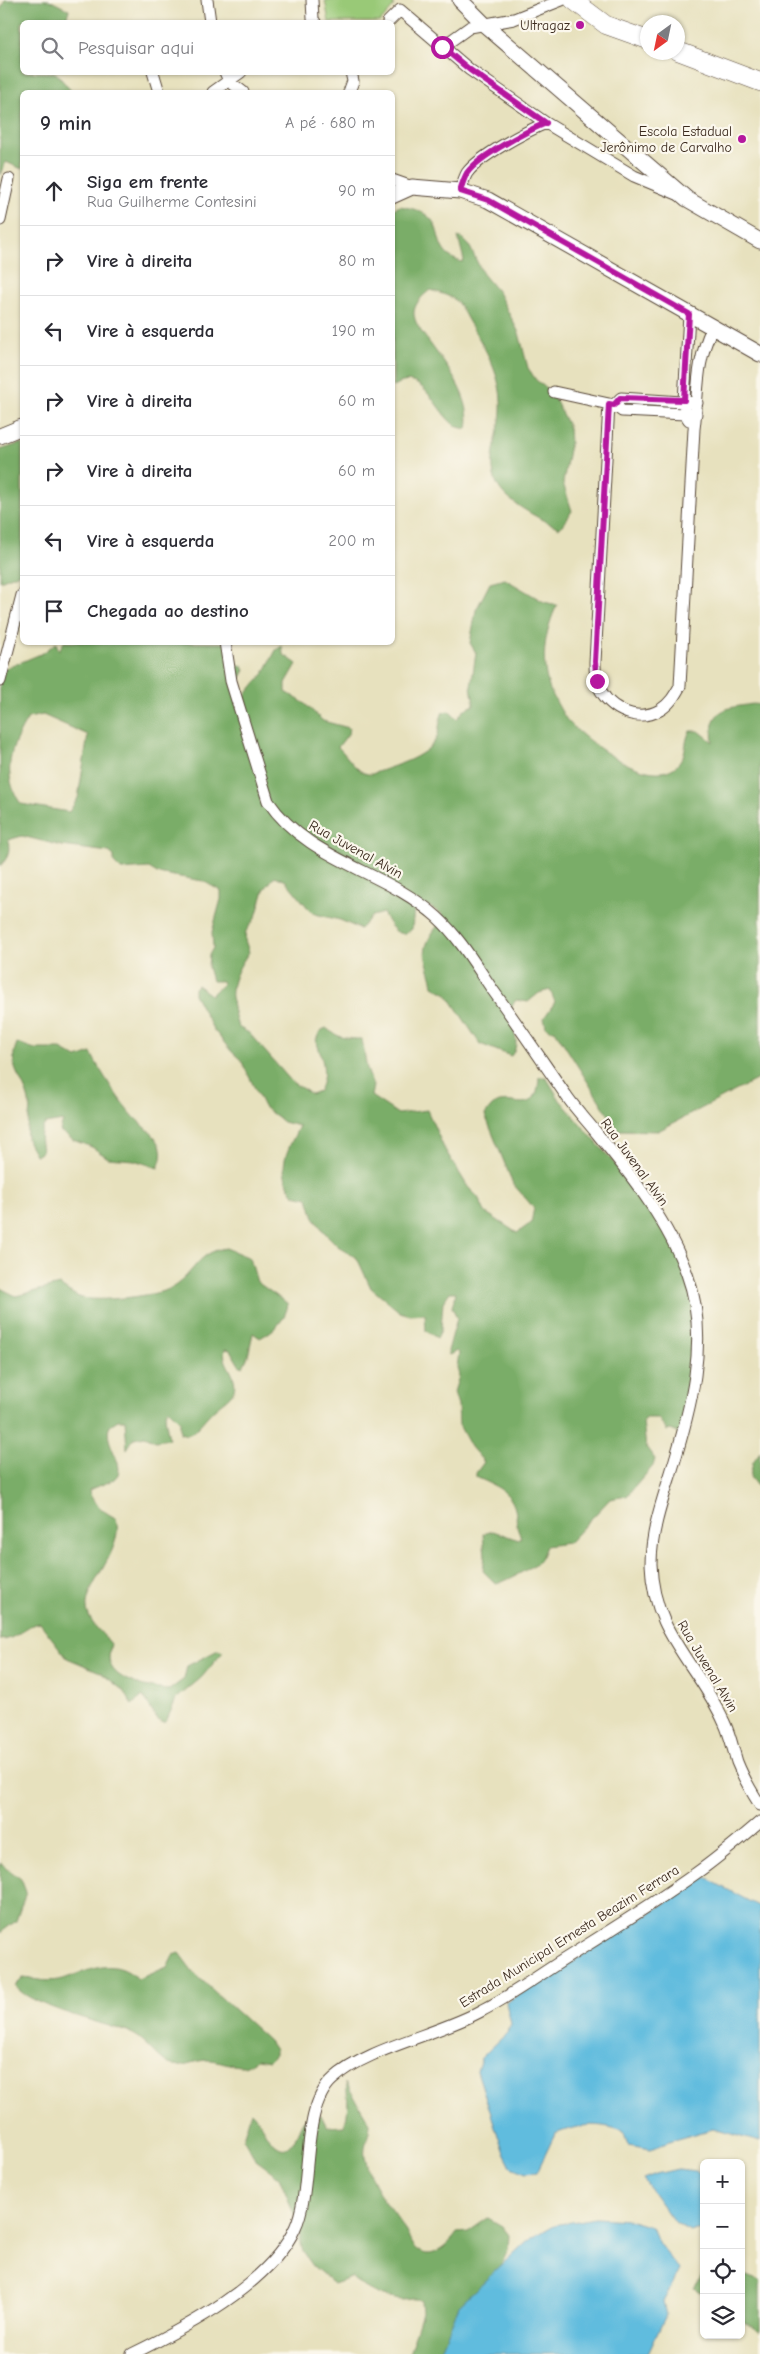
<!DOCTYPE html>
<html lang="pt">
<meta charset="utf-8">
<style>
:root{--surface:#fff;--page:#f7f7f7;--text:#2b2b33;--muted:#7c7c81;--line:#e1e1e2}
body{margin:0;font-family:"Comic Neue",sans-serif;background:var(--page);color:var(--text)}
.controls{position:absolute;right:15px;bottom:15px;display:grid;overflow:hidden;border-radius:8px;box-shadow:0 1px 4px #0004}
.controls button{width:45px;height:45px;display:grid;place-items:center;padding:0;border:0;border-bottom:1px solid var(--line);background:var(--surface);color:var(--text);font:25px sans-serif}
.compass{position:absolute;left:640px;top:15px;width:45px;height:45px;border-radius:50%;background:var(--surface);box-shadow:0 1px 4px #0004;rotate:213deg}
.stop{position:absolute;width:15px;height:15px;margin:-11px;border:4px solid #b5179e;border-radius:50%;background:#fff}
.stop.end{background:#b5179e;border-color:#fff;box-shadow:0 1px 5px #0008}
.list{margin:0;padding:0;list-style:none}
h2{display:flex;justify-content:space-between;align-items:center;height:65px;margin:0;padding:0 20px;font-size:21px}
h2 small{font-size:16px;font-weight:400;color:var(--muted)}
.list li{display:grid;grid-template-columns:32px 1fr auto;gap:15px;align-items:center;box-sizing:border-box;height:70px;padding:0 20px;border-top:1px solid var(--line)}
.list b{display:block;font-size:19px;white-space:nowrap}
.list p{margin:0;font-size:16px;white-space:nowrap;color:var(--muted)}
.list em{font-size:16px;font-style:normal;color:var(--muted)}
.icon{flex:none;width:28px;height:28px;fill:none;stroke:currentColor;stroke-width:2;stroke-linecap:round;stroke-linejoin:round}
.map{position:relative;flex:none;width:760px;height:2354px;overflow:hidden}
.search{position:absolute;background:var(--surface);box-shadow:0 1px 4px #0004;left:20px;top:20px;width:375px;height:55px;display:flex;align-items:center;gap:12px;box-sizing:border-box;padding:0 18px;border-radius:8px;color:var(--muted);font-size:19px}
.panel{position:absolute;background:var(--surface);box-shadow:0 1px 4px #0004;left:20px;top:90px;width:375px;height:555px;border-radius:8px}
.map>svg:first-child{display:block}
.green{fill:#99c977;stroke:#6a7a4a}
.forest{fill:#7aad68;stroke:#5a6c43;fill-rule:evenodd}
.water{fill:#60bcde;stroke:#4e737e}
.lines{fill:none;stroke-linecap:round;stroke-linejoin:round}
.minor-casing{stroke:#554536;stroke-width:13}
.secondary-casing{stroke:#554536;stroke-width:17}
.primary-casing{stroke:#554536;stroke-width:19}
.minor{stroke:#fff;stroke-width:11}
.secondary{stroke:#fff;stroke-width:15}
.primary{stroke:#fff;stroke-width:18}
.route{stroke:#b5179e;stroke-width:6}
.poi-dot{fill:#b5179e;stroke:#fbf7ec;stroke-width:2}
.labels{text-anchor:middle;stroke-width:4.5;stroke-linejoin:round;paint-order:stroke}
.poi-label{font-size:14px;fill:#3b2a1e;stroke:#fbf7ec;text-anchor:end}
.street-label{font-size:14px;fill:#3b2a1e;stroke:#fbf7ec}
</style>
<div class="map">
<svg width="760" height="2354" viewBox="0 0 760 2354">
<rect width="100%" height="100%" fill="#fbf7ec"/>
<filter id="ink" filterUnits="userSpaceOnUse"><feTurbulence type="fractalNoise" baseFrequency=".02" numOctaves="2"/><feDisplacementMap in="SourceGraphic" scale="10" xChannelSelector="R" yChannelSelector="G"/><feConvolveMatrix kernelMatrix="1 2 1 2 8 2 1 2 1" color-interpolation-filters="sRGB"/></filter>
<filter id="wash" filterUnits="userSpaceOnUse"><feTurbulence type="fractalNoise" baseFrequency=".0096" numOctaves="4" result="noise"/><feDisplacementMap in="SourceGraphic" scale="20" xChannelSelector="R" yChannelSelector="G"/><feGaussianBlur stdDeviation="1.12" result="paint"/><feColorMatrix in="noise" values="0 0 0 0 0 0 0 0 0 0 0 0 0 0 0 0 0 1.4 0 .05"/><feComposite in="paint" operator="in"/></filter>
<g filter="url(#wash)">
<rect width="100%" height="100%" fill="#e7e1be"/>
<!-- green -->
<path class="green" d="M325,0H392L394,6L380,22H329Z"/>
<!-- forest -->
<path class="forest" d="M5,0H49L69,10L65,22H22V72L56,73L72,92H22V169L6,162L0,175V11Z
M400,206C410,208 421,210 429,217C444,230 432,254 462,262L464,260L458,237L463,239L469,245L483,274L498,292L519,333L528,368L536,380L552,393L569,428L570,444L563,483L572,511L560,528C545,522 515,506 504,494C481,469 500,438 501,410C503,377 485,348 469,322C465,316 462,307 457,302C450,295 439,293 430,290C422,296 413,305 414,315C416,327 425,336 432,346C448,368 473,400 467,429C464,428 459,428 456,426C436,414 423,365 393,387L392,210Z
M22,443V572L0,581V450Z
M505,579L544,602L557,605C545,631 540,659 549,687C550,691 565,718 567,720C585,741 649,789 676,766C688,756 683,743 690,731H699L713,742C710,719 716,709 740,706C747,705 753,703 760,705V1078L658,1131L618,1130L555,1030H550L546,1027L544,1018L555,1002L550,990L539,993L528,1002L516,1000C501,1017 526,1038 511,1056L480,1044L447,994L433,986C432,976 428,968 426,959C422,945 434,929 443,920L442,914L427,905V912L424,916L414,909L412,929C398,942 389,924 383,913L372,916L360,929L340,920L315,914L308,908L286,881L275,876L264,890L256,917L246,931L245,940L249,952C229,981 228,995 238,1027L249,1033L292,1082L311,1094L319,1091C328,1073 322,1058 316,1040L320,1031L326,1028C338,1038 347,1039 362,1039L367,1069L373,1086L371,1096L398,1114L427,1110L444,1148L468,1187L478,1197L485,1212L517,1233L531,1223L534,1208L513,1184L485,1115C487,1112 490,1108 492,1106C509,1091 537,1122 539,1077H546L560,1100L639,1192L682,1248L700,1314L686,1392L683,1435L671,1430L667,1431L658,1418H646L643,1422L646,1447L655,1459L653,1466L627,1496L610,1499L568,1543L546,1546C544,1551 542,1557 539,1561C535,1566 503,1583 496,1584L483,1571L485,1556L483,1534L493,1531L519,1540L521,1537C514,1524 518,1521 515,1509C510,1490 493,1485 476,1477V1473L484,1462L471,1447L459,1425L458,1405L454,1392L459,1376L457,1367L459,1353L457,1351L449,1355L448,1351L457,1318L452,1307L456,1292H450L443,1302L441,1330L437,1338L426,1331L425,1314L410,1315L400,1312L371,1288L357,1258L339,1247L325,1233L314,1218L308,1198L294,1195C275,1167 287,1153 299,1126L283,1122L264,1107L241,1060L231,1051L213,1029L194,994V988L197,985L211,995L223,984L222,981H212L208,967L209,955L213,948L212,932L221,899V891L203,881L157,873L149,868L121,870L114,863V856L109,852L62,846L22,836L8,840C10,852 9,857 0,866V671L43,653L56,643L59,650L64,642L228,643L235,665L242,666L245,670L237,685L242,699L264,673L276,650L282,646L283,654L297,664L286,683V692L304,703L323,721L349,728L348,734L338,747C349,757 358,776 372,774C392,766 425,759 436,739C440,732 438,722 443,712L449,711L457,719L464,710L474,705L471,686L476,653L470,643L476,610L490,583ZM43,715L88,735L78,798L69,812L21,804C1,775 10,746 28,718Z
M17,1043L35,1049H61L77,1058L91,1053C100,1071 120,1102 134,1117C143,1126 154,1133 160,1145C163,1153 161,1161 158,1168L134,1160L108,1158L92,1147L73,1140L60,1131L63,1121L45,1124C39,1132 40,1140 42,1150L39,1154L35,1155C33,1150 27,1143 27,1137C25,1126 32,1114 29,1102C25,1079 6,1070 17,1043Z
M226,1248L250,1258L257,1282L288,1304C285,1321 275,1330 260,1338L253,1333L248,1356L243,1367L239,1365L230,1350L225,1349C222,1361 231,1368 234,1379C238,1394 226,1399 217,1407C208,1414 201,1425 192,1433L187,1435L180,1433V1421L168,1409L165,1417L169,1439L156,1441L145,1436L134,1438L127,1449L125,1420H118L110,1425C101,1443 130,1467 114,1479C107,1484 96,1486 89,1490C90,1501 106,1514 116,1518C126,1554 76,1590 89,1616C93,1626 104,1635 111,1644C110,1650 108,1658 110,1663C115,1682 153,1689 169,1690L184,1679L187,1666L218,1650L223,1652L201,1678L176,1699L166,1722H161L156,1718L143,1696L132,1705L125,1692L100,1672L67,1658L40,1623C25,1624 16,1641 0,1640V1288L16,1296L59,1285C66,1289 72,1294 79,1297C94,1303 160,1296 173,1287C195,1273 197,1252 226,1248Z
M760,1452V1490L750,1477L753,1462Z
M0,1863L21,1879L26,1892L16,1921L0,1933Z
M179,1953L194,1973L269,2041L275,2050V2055L269,2061L257,2059C254,2061 248,2065 244,2066C232,2067 218,2059 206,2060C194,2061 185,2067 172,2065C161,2063 146,2039 131,2033C104,2023 31,2007 15,1986L23,1978C34,1979 48,1982 58,1980C88,1973 111,1954 138,1979L167,1967L173,1955Z
M346,2083L370,2123C370,2134 363,2146 365,2157C370,2184 385,2202 401,2223C407,2232 412,2249 423,2253C436,2258 451,2242 457,2233L468,2232L488,2218L502,2226L509,2235L508,2250L460,2354H409L422,2312L421,2301C415,2297 409,2300 402,2300C382,2298 367,2290 351,2278L334,2284L313,2266L303,2252L295,2216L279,2177L256,2160L243,2138L251,2112C262,2122 265,2137 277,2146C295,2158 297,2124 306,2118C310,2116 317,2116 321,2115L327,2127L344,2126C349,2112 348,2098 346,2083Z
M703,2274H704V2295L694,2288Z
M741,2274L760,2281V2332L741,2320Z"/>
<!-- water -->
<path class="water" d="M706,1878L760,1907V2142L713,2129L677,2139L651,2149L628,2145L623,2131C596,2122 581,2124 555,2134L537,2172L526,2173L511,2167L503,2151L477,2071L481,2058L507,2033L511,2024L506,2003Z
M678,2169L696,2171L704,2178V2229L690,2231L675,2223L643,2179L656,2174Z
M595,2218L628,2220L652,2227L659,2244L680,2270L663,2302L666,2315L648,2354H439L459,2305L527,2241L554,2225Z"/>
</g>
<g filter="url(#ink)">
<g class="lines">
<defs>
<path id="minor" d="M207,0L210,22
M312,0L313,19L315,22
M388,22L400,10L470,70L546,123L634,176L677,194
M442,47L470,27L514,19L562,0
M153,72L159,92
M225,72L229,81L243,92
M213,92L241,72
M349,92L353,81L351,72
M392,180L412,187
M460,191C462,186 464,178 467,173C479,156 527,131 546,123
M0,220L9,179
M689,314L684,401L685,414H696
M554,392L609,404
M697,403L621,398L614,405L609,404L595,662C595,668 595,676 597,682C605,707 635,724 660,710C670,704 675,695 680,686L694,429C699,390 695,365 712,328
M614,405L622,411L685,414L689,420
M225,642L231,681L268,801C308,861 385,870 437,917C459,937 475,964 492,989C518,1025 543,1062 568,1098C578,1112 589,1123 599,1136C633,1177 669,1224 687,1274C711,1339 690,1412 670,1476C661,1504 651,1534 651,1564C653,1634 698,1664 724,1722C730,1734 733,1749 737,1762C743,1777 751,1791 760,1805
M0,681L22,595
M132,2354C185,2328 270,2284 295,2228C314,2188 299,2109 333,2079C366,2048 441,2034 483,2010C510,1996 535,1978 560,1962C606,1933 652,1905 695,1874C718,1858 739,1840 760,1822"/>
<path id="secondary" d="M460,0L485,25L687,199L760,241
M392,196L412,187L460,191L488,200L760,354
M0,436L22,427"/>
<path id="primary" d="M573,0L606,25L648,40
M678,51L760,82"/>
</defs>
<!-- minor casing -->
<use href="#minor" class="minor-casing"/>
<!-- secondary casing -->
<use href="#secondary" class="secondary-casing"/>
<!-- primary casing -->
<use href="#primary" class="primary-casing"/>
<!-- minor -->
<use href="#minor" class="minor"/>
<!-- secondary -->
<use href="#secondary" class="secondary"/>
<!-- primary -->
<use href="#primary" class="primary"/>
</g>
</g>
<g class="lines" filter="url(#ink)">
<!-- route -->
<path class="route" d="M442,47L470,70L546,123C527,131 479,156 467,173C464,178 462,185 460,191L488,200L689,314L684,400L620,398L614,405L609,404L595,662L597,681"/>
</g>
<!-- markers -->
<g class="poi-dot">
<circle cx="580" cy="25" r="5"/>
<circle cx="742" cy="139" r="5"/>
</g>
<g class="labels">
<!-- poi labels -->
<g class="poi-label">
<text x="570" y="30">Ultragaz</text>
<text x="732" y="136">Escola Estadual<tspan x="732" dy="16">Jerônimo de Carvalho</tspan></text>
</g>
<!-- street labels -->
<g class="street-label">
<text transform="translate(356 849) rotate(29)" y="5">Rua Juvenal Alvin</text>
<text transform="translate(635 1162) rotate(54)" y="5">Rua Juvenal Alvin</text>
<text transform="translate(708 1666) rotate(59)" y="5">Rua Juvenal Alvin</text>
<text transform="translate(569 1936) rotate(-32)" y="5">Estrada Municipal Ernesta Beazim Ferrara</text>
</g>
</g>
</svg>
<div class="controls">
<button>+</button>
<button>−</button>
<button><svg class="icon" aria-label="locate" viewBox="0 0 24 24"><circle cx="12" cy="12" r="6"/><path d="M12 2v4M12 18v4M2 12h4M18 12h4"/></svg></button>
<button><svg class="icon" aria-label="layers" viewBox="0 0 24 24"><path d="M12 4l9 5-9 5-9-5zM3 14l9 5 9-5"/></svg></button>
</div>
<svg class="compass" viewBox="-18 -18 36 36"><path d="M0-13l5 13h-10z" fill="#e53935"/><path d="M0 13l5-13h-10z" fill="#7c7c81"/></svg>
<div class="stop" style="left:442px;top:47px"></div>
<div class="stop end" style="left:597px;top:681px"></div>
<div class="search"><svg class="icon" aria-label="search" viewBox="0 0 24 24"><circle cx="10" cy="10" r="6"/><path d="M15 15l6 6"/></svg>Pesquisar aqui</div>
<section class="panel">
<h2>9 min<small>A pé · 680 m</small></h2>
<ul class="list">
<li><svg class="icon" aria-label="ahead" viewBox="0 0 24 24"><path d="M12 20V5M6 11l6-6 6 6"/></svg><div><b>Siga em frente</b><p>Rua Guilherme Contesini</p></div><em>90 m</em></li>
<li><svg class="icon" aria-label="right" viewBox="0 0 24 24"><path d="M7 20v-9h11M14 6l5 5-5 5"/></svg><div><b>Vire à direita</b></div><em>80 m</em></li>
<li><svg class="icon" aria-label="left" viewBox="0 0 24 24"><path d="M17 20v-9H6M10 6l-5 5 5 5"/></svg><div><b>Vire à esquerda</b></div><em>190 m</em></li>
<li><svg class="icon" aria-label="right" viewBox="0 0 24 24"><path d="M7 20v-9h11M14 6l5 5-5 5"/></svg><div><b>Vire à direita</b></div><em>60 m</em></li>
<li><svg class="icon" aria-label="right" viewBox="0 0 24 24"><path d="M7 20v-9h11M14 6l5 5-5 5"/></svg><div><b>Vire à direita</b></div><em>60 m</em></li>
<li><svg class="icon" aria-label="left" viewBox="0 0 24 24"><path d="M17 20v-9H6M10 6l-5 5 5 5"/></svg><div><b>Vire à esquerda</b></div><em>200 m</em></li>
<li><svg class="icon" aria-label="arrive" viewBox="0 0 24 24"><path d="M6 21V4h12l-3 4 3 4H6"/></svg><div><b>Chegada ao destino</b></div></li>
</ul>
</section>
</div>
